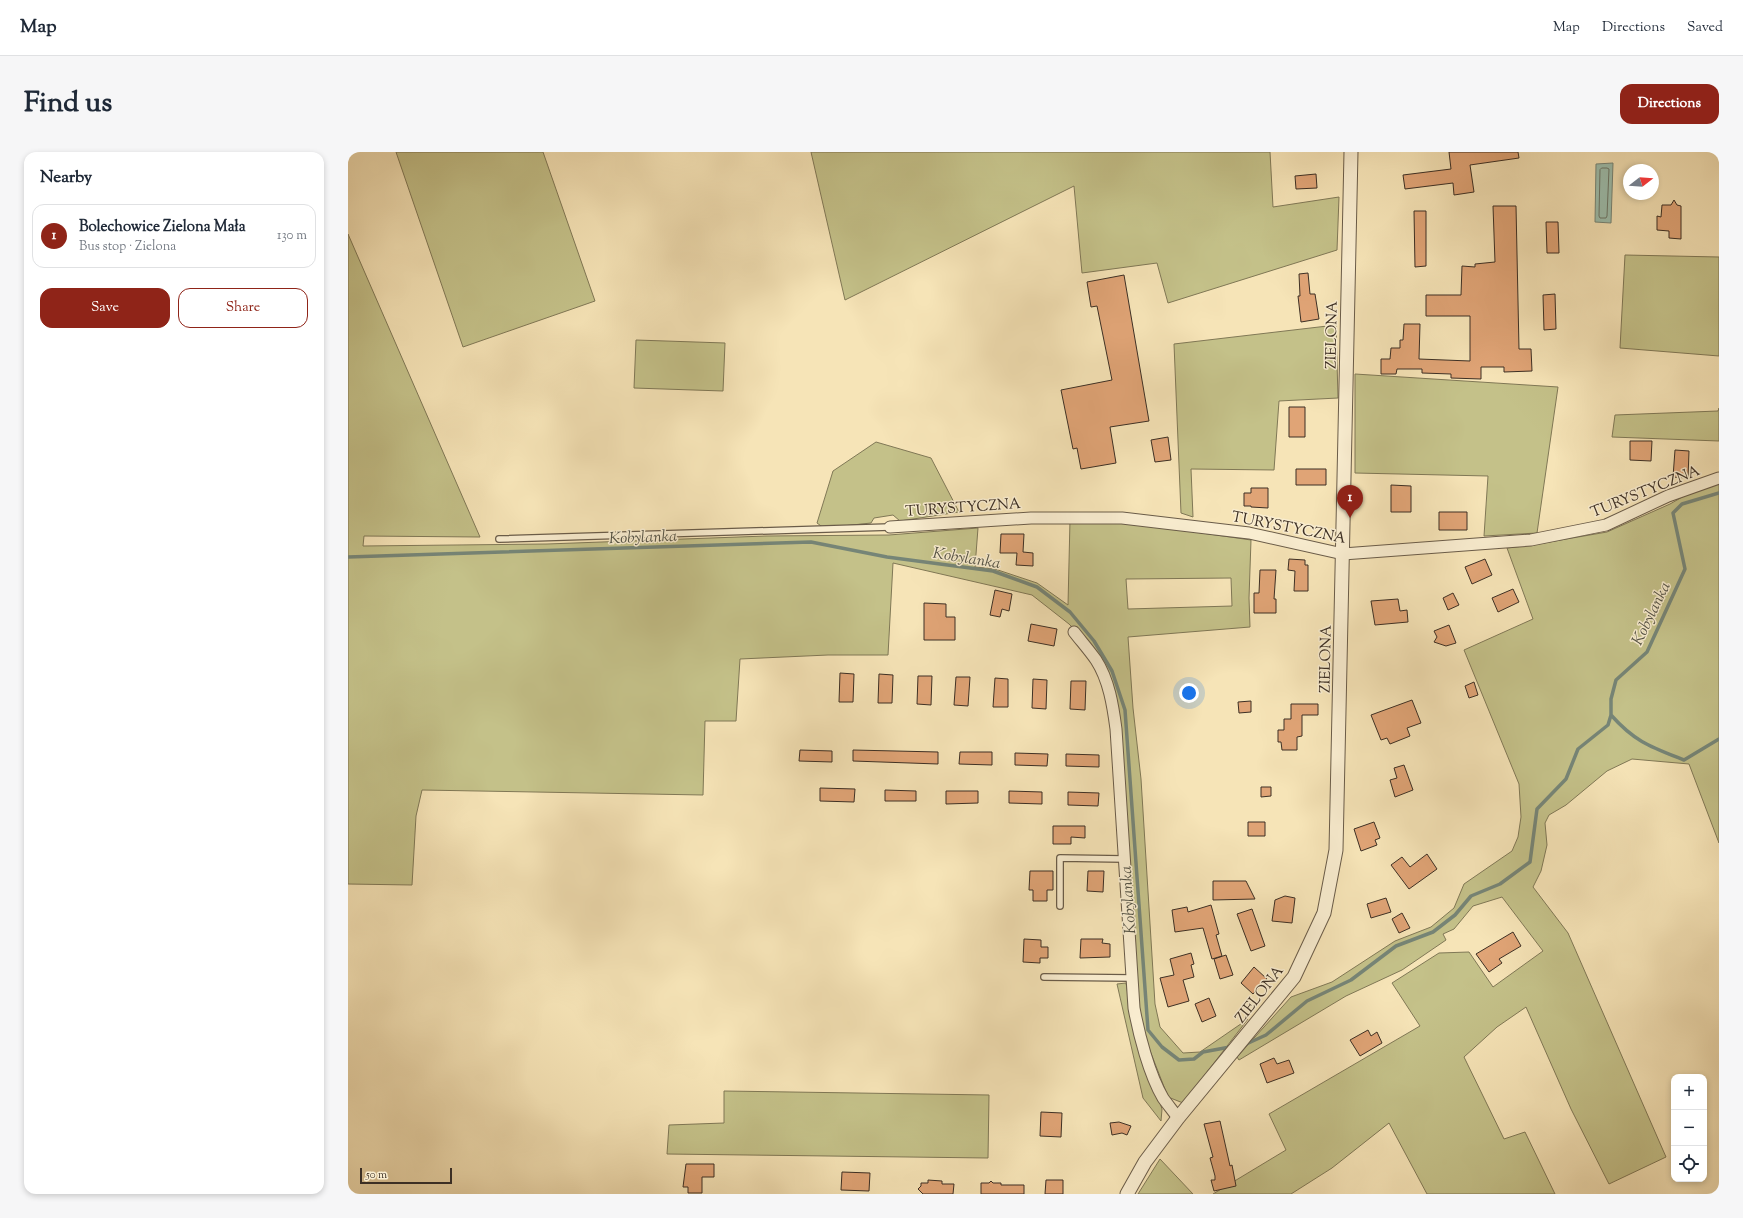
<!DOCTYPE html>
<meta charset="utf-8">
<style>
:root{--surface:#fff;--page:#f6f6f7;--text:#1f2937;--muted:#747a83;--line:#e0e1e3;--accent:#8f2418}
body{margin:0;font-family:"Sorts Mill Goudy",serif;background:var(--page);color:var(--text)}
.controls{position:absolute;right:12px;bottom:12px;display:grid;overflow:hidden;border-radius:8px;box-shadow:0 2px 6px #0003}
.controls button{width:36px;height:36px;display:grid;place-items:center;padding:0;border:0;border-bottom:1px solid var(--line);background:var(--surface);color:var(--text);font:20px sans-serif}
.compass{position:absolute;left:1275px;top:12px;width:36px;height:36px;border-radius:50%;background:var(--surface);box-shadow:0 2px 6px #0003;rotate:73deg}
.scale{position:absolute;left:12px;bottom:10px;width:92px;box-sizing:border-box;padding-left:4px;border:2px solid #3c2f24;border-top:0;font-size:11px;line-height:14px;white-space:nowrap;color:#3c2f24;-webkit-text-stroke:3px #f9edd0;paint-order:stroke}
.you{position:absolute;left:841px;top:541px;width:14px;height:14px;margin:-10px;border:3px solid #fff;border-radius:50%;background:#1a73e8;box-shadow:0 0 0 6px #1a73e833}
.badge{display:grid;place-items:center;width:26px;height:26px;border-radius:50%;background:var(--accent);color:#fff;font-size:13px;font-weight:700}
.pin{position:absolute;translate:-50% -33px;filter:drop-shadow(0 1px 2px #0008)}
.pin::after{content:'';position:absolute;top:21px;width:14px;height:12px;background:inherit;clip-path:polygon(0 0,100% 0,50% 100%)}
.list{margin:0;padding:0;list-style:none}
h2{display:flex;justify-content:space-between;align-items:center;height:52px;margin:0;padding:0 16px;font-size:17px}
h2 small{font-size:13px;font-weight:400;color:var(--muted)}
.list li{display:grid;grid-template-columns:26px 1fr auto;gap:12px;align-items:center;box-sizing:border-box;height:64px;margin:0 8px 8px;padding:0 8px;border:1px solid var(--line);border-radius:12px}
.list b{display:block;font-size:15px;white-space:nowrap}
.list p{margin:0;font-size:13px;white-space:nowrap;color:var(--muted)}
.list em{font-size:13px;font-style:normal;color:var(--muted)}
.actions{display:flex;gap:8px;padding:12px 16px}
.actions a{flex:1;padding:9px 0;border:1px solid var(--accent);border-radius:12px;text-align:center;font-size:14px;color:var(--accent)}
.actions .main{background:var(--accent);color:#fff}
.icon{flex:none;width:22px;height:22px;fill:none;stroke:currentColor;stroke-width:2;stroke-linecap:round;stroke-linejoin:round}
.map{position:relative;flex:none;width:1371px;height:1042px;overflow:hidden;border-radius:12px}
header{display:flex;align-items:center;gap:24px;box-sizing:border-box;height:56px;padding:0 20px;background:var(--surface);border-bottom:1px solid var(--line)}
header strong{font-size:19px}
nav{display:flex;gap:22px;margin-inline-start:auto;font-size:14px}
.intro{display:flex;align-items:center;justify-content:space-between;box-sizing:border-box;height:96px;padding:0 24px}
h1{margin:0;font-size:28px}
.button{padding:10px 18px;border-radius:12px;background:var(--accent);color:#fff;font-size:14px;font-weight:700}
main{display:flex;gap:24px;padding:0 24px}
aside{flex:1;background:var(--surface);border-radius:12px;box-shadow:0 2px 6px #0003}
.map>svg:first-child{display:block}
.green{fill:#c4c189;stroke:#807856;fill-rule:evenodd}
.water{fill:#9dbfae;stroke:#768577}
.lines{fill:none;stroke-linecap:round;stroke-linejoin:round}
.shore{stroke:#6c7769;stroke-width:1}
.stream{stroke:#768577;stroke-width:3.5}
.building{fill:#e0a476;stroke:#3c2f24}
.service-casing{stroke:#6a5c49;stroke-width:8}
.minor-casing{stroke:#6a5c49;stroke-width:13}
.tertiary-casing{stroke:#6a5c49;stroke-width:15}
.service{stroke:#f9edd0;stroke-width:5.5}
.minor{stroke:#f9edd0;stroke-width:11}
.tertiary{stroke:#f9edd0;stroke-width:13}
.labels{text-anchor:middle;stroke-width:3;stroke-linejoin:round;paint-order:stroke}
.street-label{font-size:15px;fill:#3c2f24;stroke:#f9edd0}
.water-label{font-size:16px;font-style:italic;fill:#545346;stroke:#f9edd0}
</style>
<header>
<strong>Map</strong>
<nav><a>Map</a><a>Directions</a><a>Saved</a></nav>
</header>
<div class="intro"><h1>Find us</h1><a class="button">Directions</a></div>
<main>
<aside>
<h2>Nearby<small></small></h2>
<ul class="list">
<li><span class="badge">1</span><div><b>Bolechowice Zielona Mała</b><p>Bus stop · Zielona</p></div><em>130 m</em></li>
</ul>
<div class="actions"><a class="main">Save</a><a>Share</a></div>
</aside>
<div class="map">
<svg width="1371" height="1042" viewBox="0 0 1371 1042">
<rect width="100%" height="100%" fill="#f6e4b7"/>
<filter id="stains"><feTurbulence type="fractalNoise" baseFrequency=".005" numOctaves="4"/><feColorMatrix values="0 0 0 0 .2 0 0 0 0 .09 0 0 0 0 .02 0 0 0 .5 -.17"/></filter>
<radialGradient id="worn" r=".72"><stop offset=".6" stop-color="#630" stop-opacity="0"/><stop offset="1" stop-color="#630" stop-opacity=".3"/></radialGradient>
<!-- green -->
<path class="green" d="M48,0H195L247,149L115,195Z
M463,0H922L925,55L991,45L989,98L820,151L809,111L734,121L726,34L497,148Z
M0,82L132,385L16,384L15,394L199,392L418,384L541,383L630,376L627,415L647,417L689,431L720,453L722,368L770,369L903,388L901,446L902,475L780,485L785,556L793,627L807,852L812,875L835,901L852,900L900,867L835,951L820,945L792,873L769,551L732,483L721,472L684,443L545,411L540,503H480L392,507L388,569H357L355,643L74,638L68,664L64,733L0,732ZM883,426L884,454L780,457L778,427Z
M1277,103L1371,105V204L1272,196Z
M988,173L990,246L931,249L926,318L843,317L845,365L833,361L826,192Z
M288,188L377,191L375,239L286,236Z
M1007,222L1210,235L1189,381L1136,384L1140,324L1007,321Z
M1371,256V289L1264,285L1267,263L1370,259Z
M528,290L583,306L611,360L552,369L545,363L526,366L523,371L476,376L469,371L485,319Z
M1371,329V691L1341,612L1284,607L1259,619L1218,653L1201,663L1197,671L1199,693L1193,719L1185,735L1220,781L1318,1005L1261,1032L1223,957L1178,855L1149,875L1116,905L1156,987L1177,980L1207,1042H1079L1041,971L984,1016L943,1042H865L938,998L921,962L1072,874L1044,831L1091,801L1121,800L1145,835L1195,799L1154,745L1125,754L1106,777L1095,782L1098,788L1054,818L998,844L891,908L889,905L943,845L984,830L1047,789L1083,775L1106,756L1116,732L1164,699L1170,685L1173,665L1171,632L1116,498L1185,467L1159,396L1184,393L1259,380L1322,352L1350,336Z
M778,831L785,872L814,957L813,969L795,946L769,832Z
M376,939L641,943L640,1006L319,1002L321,973L376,971Z
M812,1007L845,1042H790Z"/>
<!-- water -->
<path class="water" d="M1265,11L1263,71L1247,70L1248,12Z"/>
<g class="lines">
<!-- shore -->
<path class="shore" d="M1254,16H1259L1261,17L1259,64L1258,66H1252L1251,64L1252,18Z"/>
<!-- stream -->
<path class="stream" d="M0,405L463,390L539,405L645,419L689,435L722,460L746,489L764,519L777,558L800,878L814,895L831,908L846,907L855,900L882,895
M1263,563C1287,590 1303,595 1336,608L1371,587
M896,893L918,883L959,849L1003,828L1048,794L1085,780L1107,763L1123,744L1152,732L1182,710L1189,657L1218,627L1230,597L1260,573L1263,563V547L1268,528L1299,500L1337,417L1325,361L1334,352L1371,341"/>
</g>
<!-- building -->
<path class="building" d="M1101,0H1170L1171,6L1122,13L1126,40L1106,43L1105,31L1057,37L1055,23L1103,17Z
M968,22L969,36L948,37L947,24Z
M1326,48L1329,53L1333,54V87L1321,86V79L1309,78V64L1313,65L1314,53H1323Z
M1145,54H1168L1171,197H1183L1184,219L1156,220V215H1133V227L1103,226V222L1074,221V217H1049L1048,222H1033V207H1042L1043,196H1052V188H1055L1056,172H1072L1071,207L1122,209V164H1078V143H1113L1114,114L1127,115V112L1147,110Z
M1066,59H1078V114L1067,115Z
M1198,70H1210L1211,101H1199Z
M960,121L962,142H967L971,167L953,170L950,144H952L951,122Z
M776,123L801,269L762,275L768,311L733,317L729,296L725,297L713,238L764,228L749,154L743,155L739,130Z
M1207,142L1208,177L1196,178L1195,143Z
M941,255H957V285H941Z
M820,285L823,308L807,310L803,288Z
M1282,289H1304L1303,309L1282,308Z
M1327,298L1341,299L1340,326L1325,325Z
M948,317H978V333H948Z
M1043,333L1063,334V360H1043Z
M903,336H920V356L903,355V354H896V341H903Z
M1091,360H1119V378H1091Z
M653,382H676L675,400L685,401V414L668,413L669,401H652Z
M941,407L957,408V413H960V439H946L947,419L940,418Z
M1137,407L1144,423L1124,432L1117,415Z
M912,418H928L926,447H928V461H906V441H911Z
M1165,437L1171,450L1150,460L1144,446Z
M647,438L664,442L661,459L654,457L652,465L642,463Z
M1105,441L1111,453L1100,458L1095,446Z
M1050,447L1052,459L1059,458L1060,470L1027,473L1023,449Z
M576,451L598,452V465H607V488H576Z
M683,472L709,477L706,494L680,489Z
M1101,473L1108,491L1098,494L1086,490L1089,485L1086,479Z
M492,521L506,522L505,550H491Z
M531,522L545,523L544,551H530Z
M570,524H584L583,553L569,552Z
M608,525H622L620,554L606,553Z
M647,526L660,527V555H645Z
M685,527L699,528L698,557L684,556Z
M723,529H738L737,558L722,557Z
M1126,530L1130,543L1121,546L1117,534Z
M1064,548L1073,571L1059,576L1062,584L1042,592L1039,586L1033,588L1023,563Z
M903,549V560L891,561L890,550Z
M943,552H970V563H954V584L949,585V598H934L933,590H930V578H936V567H943Z
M452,598L484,599V610L451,609Z
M505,598L590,600V612L505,609Z
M612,600H644V613L611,612Z
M667,601L700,602L699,614L667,613Z
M718,602L751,603V615L718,614Z
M1056,613L1065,638L1047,645L1042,628L1049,626L1046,616Z
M913,635H923V644L913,645Z
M472,636L507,637L506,650L472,649Z
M537,638L568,639V649H537Z
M598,639H630V651L598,652Z
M661,639L694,640V652L661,651Z
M720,640L751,641L750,654L720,653Z
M900,670H917V684H900Z
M1026,670L1032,686L1027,688L1029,693L1013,699L1006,677Z
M705,674H737V686L723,685V692H705Z
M1079,702L1089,717L1061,737L1043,713L1054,705L1062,715Z
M682,719H705V738H699V749H685V738H681Z
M740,719H756L755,740L739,739Z
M865,729H898L907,747L865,748Z
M937,744L947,746L944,771L924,769L927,748Z
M1038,746L1043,760L1023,766L1019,752Z
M863,753L871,782L868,783L874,804L864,807L855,776L827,780L824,758L839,755L840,760Z
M904,757L917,794L903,799L889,762Z
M1054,761L1062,776L1051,781L1044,767Z
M1165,780L1173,794L1151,807L1154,811L1141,820L1128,802Z
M676,787L693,788V795H700V806H692V811L675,810Z
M733,787H755L754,791L762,792V805L732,806Z
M843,801L846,812L843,813L846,825L835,828L841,849L820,855L812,826L826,823L822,807Z
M878,803L885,823L872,827L866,807Z
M906,815L919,827L905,842L893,831Z
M861,846L868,864L854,870L847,852Z
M1020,878L1023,884L1029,880L1034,891L1012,904L1002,888Z
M926,906L929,912L941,908L946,921L919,931L912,912Z
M693,960L714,961L713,985L692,984Z
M872,969L882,1014L884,1013L888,1034L866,1039L863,1028H867V1024L862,1006L865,1005L856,972Z
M771,970L783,974L779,983L774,981L764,983L762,971Z
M338,1012H366V1025H354V1041H340V1035H335Z
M494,1020L522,1021L521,1039L493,1038Z
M580,1028L594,1029V1032H606L605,1042H575L570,1037L573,1034V1031H580Z
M698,1028H715V1042H697Z
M643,1029L645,1031H653V1033H676V1042H633V1031H641Z"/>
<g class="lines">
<defs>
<path id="service" d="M151,387L542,375
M712,754V706L776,707
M696,825L783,826"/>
<path id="minor" d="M542,375L683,366H774L901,381L995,402L1183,388L1258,373L1320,344L1371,326
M726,480C733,489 741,498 748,508C761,528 765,554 768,577L786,856C791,883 801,922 815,946C820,953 825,959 830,966"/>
<path id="tertiary" d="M779,1042L797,1010L830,966L946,825L976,761L988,698L1003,0"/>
</defs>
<!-- service casing -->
<use href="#service" class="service-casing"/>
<!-- minor casing -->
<use href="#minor" class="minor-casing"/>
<!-- tertiary casing -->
<use href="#tertiary" class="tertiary-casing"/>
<!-- service -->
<use href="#service" class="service"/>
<!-- minor -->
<use href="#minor" class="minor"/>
<!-- tertiary -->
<use href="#tertiary" class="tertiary"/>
</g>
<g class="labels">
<!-- street labels -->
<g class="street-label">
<text transform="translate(983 183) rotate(-89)" y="5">ZIELONA</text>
<text transform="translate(1297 339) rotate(-22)" y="5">TURYSTYCZNA</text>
<text transform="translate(615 355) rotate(-4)" y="5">TURYSTYCZNA</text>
<text transform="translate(941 375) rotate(11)" y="5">TURYSTYCZNA</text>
<text transform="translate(977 507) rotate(-89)" y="5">ZIELONA</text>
<text transform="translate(911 842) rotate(-52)" y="5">ZIELONA</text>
</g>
<!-- water labels -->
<g class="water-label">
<text transform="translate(295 384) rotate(-2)" y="6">Kobylanka</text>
<text transform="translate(619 405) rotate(9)" y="6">Kobylanka</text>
<text transform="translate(1302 461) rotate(-64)" y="6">Kobylanka</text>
<text transform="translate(779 748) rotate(-94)" y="6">Kobylanka</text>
</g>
</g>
<rect width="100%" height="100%" filter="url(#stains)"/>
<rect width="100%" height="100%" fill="url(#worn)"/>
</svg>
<div class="controls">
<button>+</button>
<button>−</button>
<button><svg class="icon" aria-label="locate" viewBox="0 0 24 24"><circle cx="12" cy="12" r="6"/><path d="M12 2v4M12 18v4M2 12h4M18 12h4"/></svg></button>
</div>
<svg class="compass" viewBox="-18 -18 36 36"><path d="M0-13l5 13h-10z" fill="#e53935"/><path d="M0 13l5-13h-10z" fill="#747a83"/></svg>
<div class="scale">50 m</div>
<div class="you"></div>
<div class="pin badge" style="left:1002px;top:366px">1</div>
</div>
</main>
